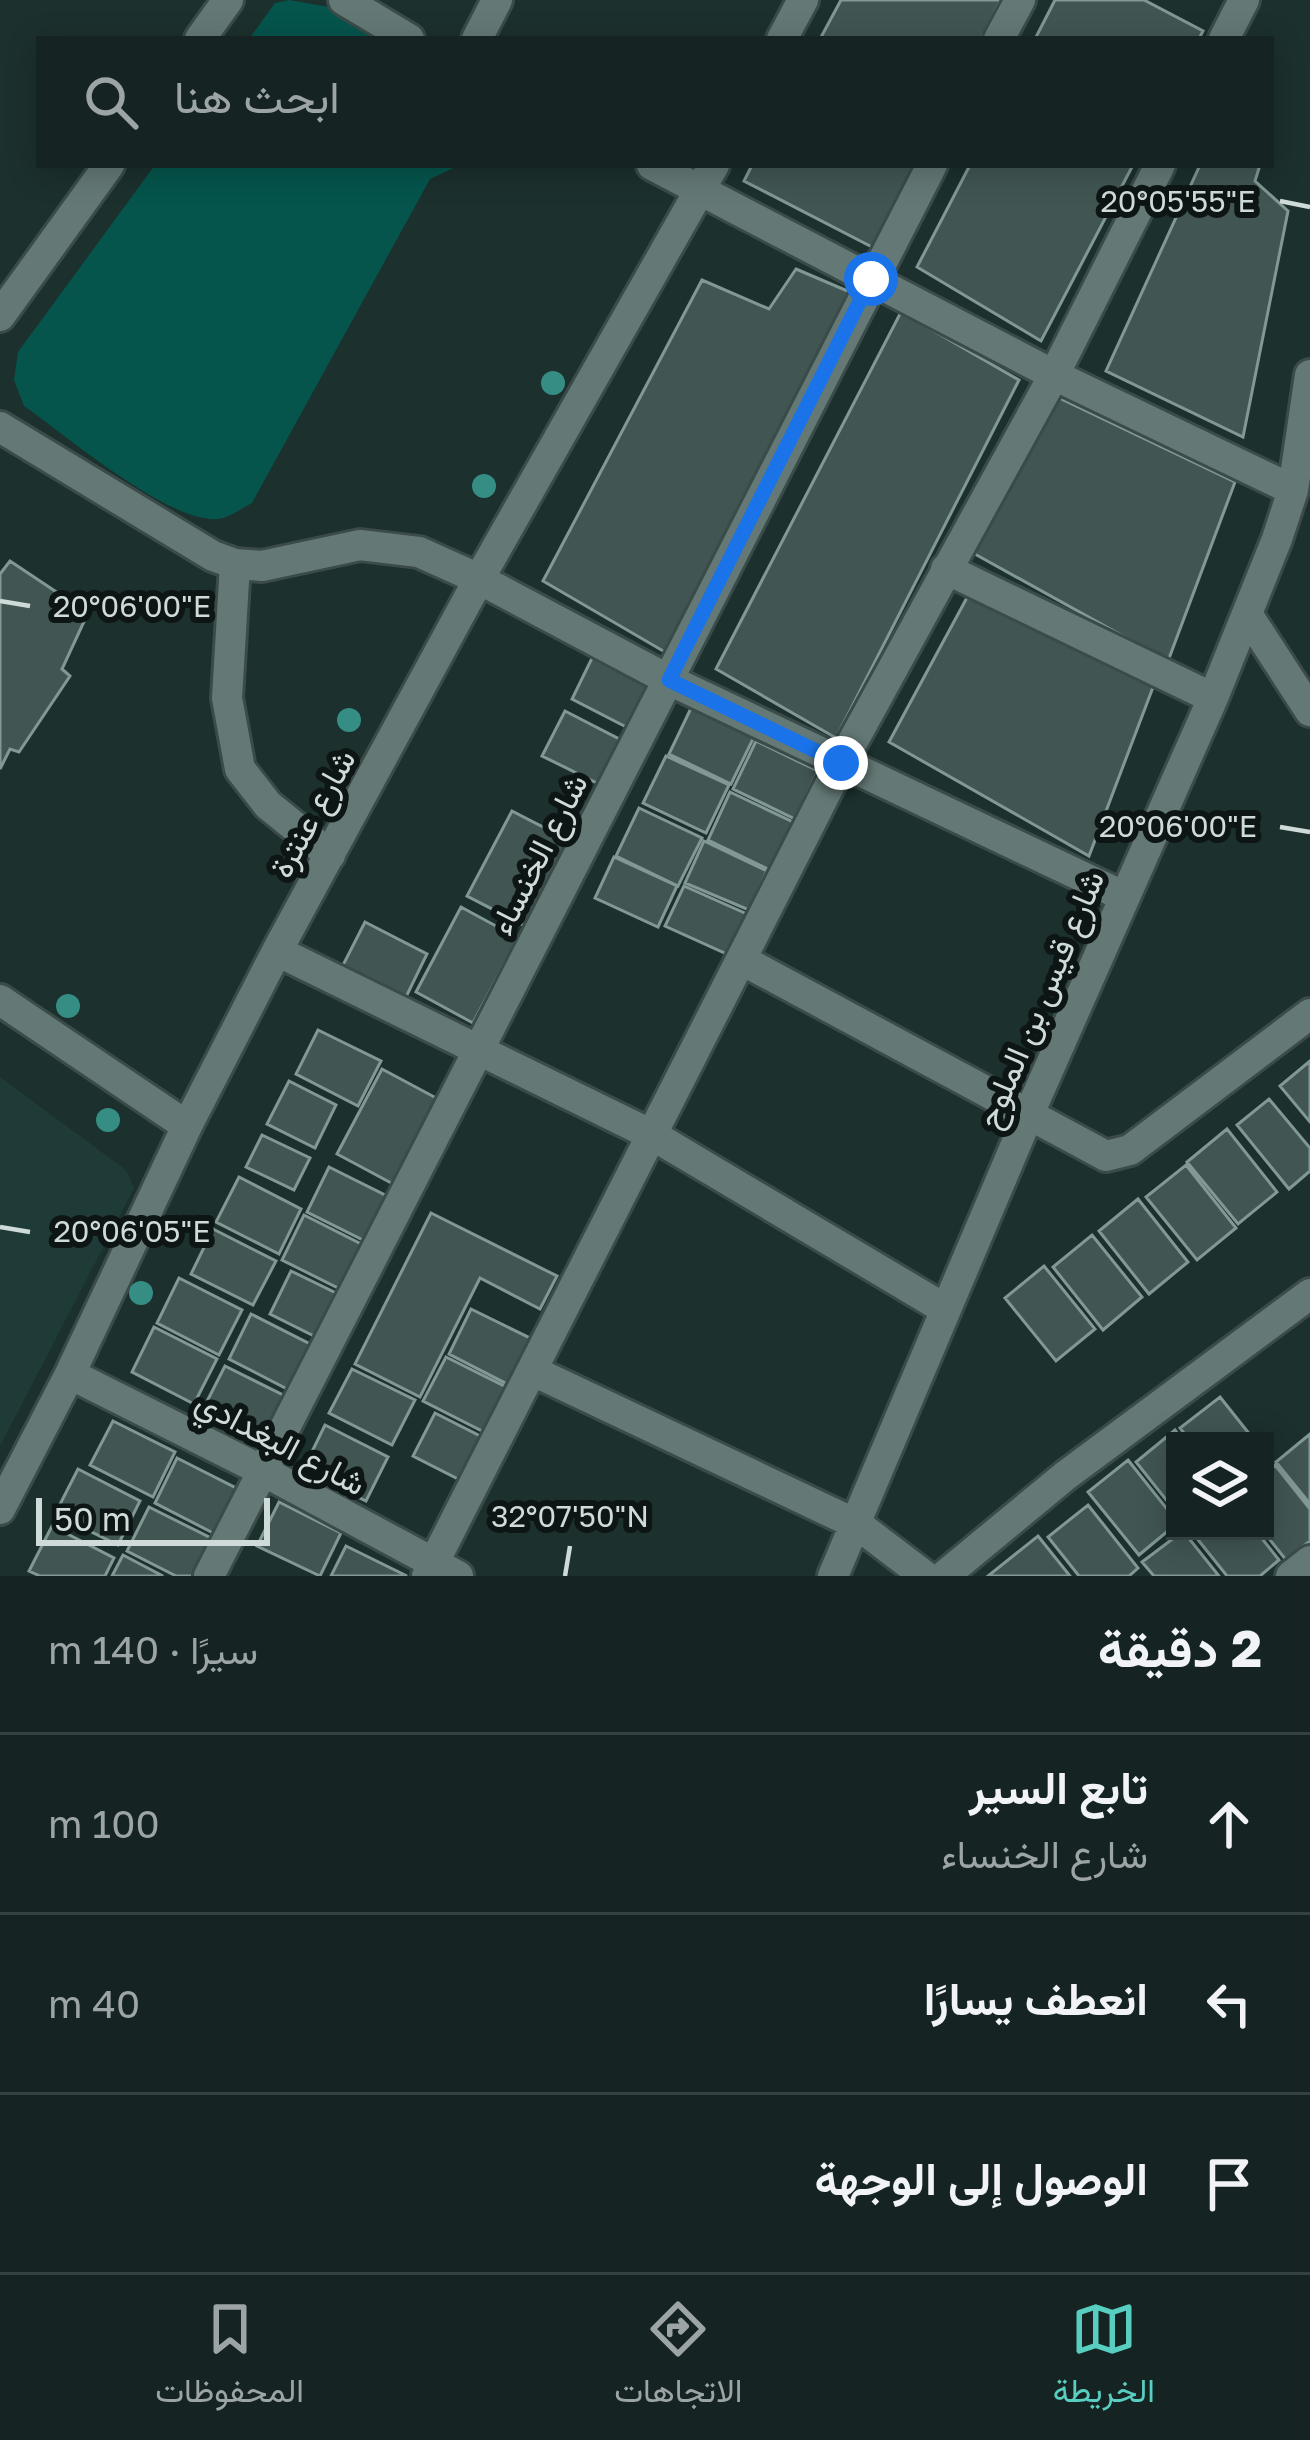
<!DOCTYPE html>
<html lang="ar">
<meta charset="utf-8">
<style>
:root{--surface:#152422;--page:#1e2c2a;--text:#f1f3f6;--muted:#9da4a5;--line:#344140;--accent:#58cec0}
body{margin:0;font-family:"Golos Text",Vazirmatn,sans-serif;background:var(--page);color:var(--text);direction:rtl}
.controls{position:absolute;right:36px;bottom:36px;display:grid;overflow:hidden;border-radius:0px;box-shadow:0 6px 30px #0003}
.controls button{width:108px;height:108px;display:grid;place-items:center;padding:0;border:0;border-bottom:3px solid var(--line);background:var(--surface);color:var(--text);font:60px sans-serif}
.scale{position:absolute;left:36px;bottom:30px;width:234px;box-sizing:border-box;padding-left:12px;border:6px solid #cfdbd9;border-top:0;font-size:33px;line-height:42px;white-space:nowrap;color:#cfdbd9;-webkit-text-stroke:9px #0e1615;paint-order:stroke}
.stop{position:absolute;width:36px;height:36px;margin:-27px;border:9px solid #1a73e8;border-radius:50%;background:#fff}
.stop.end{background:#1a73e8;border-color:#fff;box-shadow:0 3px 12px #0008}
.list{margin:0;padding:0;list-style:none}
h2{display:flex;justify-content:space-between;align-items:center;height:156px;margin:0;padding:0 48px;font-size:51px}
h2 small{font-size:39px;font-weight:400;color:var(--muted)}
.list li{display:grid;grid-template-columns:78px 1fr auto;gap:36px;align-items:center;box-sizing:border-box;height:180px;padding:0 48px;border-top:3px solid var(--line)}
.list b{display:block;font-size:45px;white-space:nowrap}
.list p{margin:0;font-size:39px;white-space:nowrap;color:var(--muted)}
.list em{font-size:39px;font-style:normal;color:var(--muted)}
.icon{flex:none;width:66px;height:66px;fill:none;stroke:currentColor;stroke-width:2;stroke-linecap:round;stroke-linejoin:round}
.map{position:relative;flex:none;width:1310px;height:1576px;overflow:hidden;direction:ltr}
.search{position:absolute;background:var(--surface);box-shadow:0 6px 30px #0003;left:36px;right:36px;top:36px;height:132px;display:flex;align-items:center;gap:30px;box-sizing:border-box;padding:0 42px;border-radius:0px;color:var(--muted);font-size:45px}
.sheet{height:696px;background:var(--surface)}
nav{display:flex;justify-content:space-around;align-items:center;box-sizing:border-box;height:168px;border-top:3px solid var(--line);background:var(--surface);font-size:33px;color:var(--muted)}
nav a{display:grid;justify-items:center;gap:6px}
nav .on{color:var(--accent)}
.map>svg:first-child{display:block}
.built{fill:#1f3b38}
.green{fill:#05554d}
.building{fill:#415653;stroke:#819894;stroke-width:3}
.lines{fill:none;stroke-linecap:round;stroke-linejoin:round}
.minor-casing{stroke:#3a4b49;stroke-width:36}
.minor{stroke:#647976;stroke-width:30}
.tree{fill:#368d83}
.route{stroke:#1a73e8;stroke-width:15}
.ticks{fill:none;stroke:#cfdbd9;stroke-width:4.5}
.labels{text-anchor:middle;stroke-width:12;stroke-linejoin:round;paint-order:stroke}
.street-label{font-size:33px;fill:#cfdbd9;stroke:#0e1615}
.ticks-label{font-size:30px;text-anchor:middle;fill:#cfdbd9;stroke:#0e1615;stroke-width:12;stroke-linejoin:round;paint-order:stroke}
</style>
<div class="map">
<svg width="1310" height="1576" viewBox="0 0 1310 1576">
<rect width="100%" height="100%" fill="#1c302d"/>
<!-- built -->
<path class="built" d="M0,1077L126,1170L134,1188L0,1446Z"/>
<!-- green -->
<path class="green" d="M289,0L329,7L375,39H249L275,3Z
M155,165H460L430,179L252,503C242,508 229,518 218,519C168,523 67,436 24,406L14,380L18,352Z"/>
<!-- building -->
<path class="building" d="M841,0H1001L981,39H820Z
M1055,0H1144L1203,31L1199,39H1035Z
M752,165H917L874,248L744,181Z
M970,165H1133L1041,341L917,267Z
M1200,165H1260L1255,181L1288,211L1243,437L1106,371Z
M796,269L850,292L670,655L543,581L702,280L769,309Z
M901,312L1019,380L836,738L716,669Z
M1055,396L1235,482L1168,661L973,553Z
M10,561L88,613L62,669L70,676L19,752L10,749L0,769V574Z
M970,592L1155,682L1089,856L889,742Z
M594,654L656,686L634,731L572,699Z
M692,706L754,737L731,784L669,754Z
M565,711L627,743L605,787L542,756Z
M756,741L818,771L795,819L733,789Z
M666,756L729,785L706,833L643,803Z
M730,792L793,822L770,870L708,840Z
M639,808L702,838L678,886L616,856Z
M512,811L570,841L525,926L467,896Z
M704,841L767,871L749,910L685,883Z
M614,857L677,886L658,927L595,898Z
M684,886L747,914L729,955L665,926Z
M461,907L518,938L473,1023L416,992Z
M365,922L427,954L405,999L342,967Z
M318,1030L381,1061L358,1106L296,1074Z
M1310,1061V1122L1280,1086Z
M382,1069L440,1100L395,1185L337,1154Z
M289,1081L336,1105L315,1148L267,1124Z
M1269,1099L1310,1148V1171L1289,1189L1237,1125Z
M1227,1129L1277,1192L1238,1224L1187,1162Z
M262,1135L310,1158L294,1190L246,1167Z
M1186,1165L1236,1228L1197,1260L1146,1197Z
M329,1167L391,1198L369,1243L307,1212Z
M239,1177L301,1209L279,1254L216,1222Z
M1138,1199L1188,1262L1149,1294L1099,1231Z
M431,1213L557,1276L540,1309L480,1278L420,1397L355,1364Z
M304,1215L367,1247L344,1291L282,1260Z
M213,1229L276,1261L253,1305L191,1274Z
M1092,1235L1142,1297L1103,1330L1053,1267Z
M1044,1266L1095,1329L1056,1361L1005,1298Z
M291,1271L338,1294L316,1337L270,1314Z
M179,1278L242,1310L219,1355L157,1323Z
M471,1309L534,1340L511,1386L449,1354Z
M251,1314L314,1346L291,1391L229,1359Z
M154,1327L217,1359L194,1404L132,1372Z
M446,1357L508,1388L486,1433L423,1401Z
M225,1366L287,1397L265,1442L202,1411Z
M352,1369L415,1400L392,1445L329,1413Z
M1220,1397L1255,1441H1190L1180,1428Z
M435,1413L482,1437L460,1480L413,1456Z
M113,1421L175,1452L153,1497L90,1465Z
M325,1425L388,1457L366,1501L303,1470Z
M1175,1430L1183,1441H1175V1511L1136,1462Z
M1310,1434V1504L1276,1462Z
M177,1458L240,1490L217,1535L155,1503Z
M1128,1460L1175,1519V1525L1139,1555L1088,1492Z
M1275,1465L1310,1509V1541L1286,1560L1263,1531L1265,1473Z
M78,1469L140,1501L118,1545L55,1514Z
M279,1502L341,1533L320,1576L257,1546Z
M1088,1505L1138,1568L1129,1576H1079L1048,1537Z
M149,1507L211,1538L193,1576H176L127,1551Z
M52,1526L114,1558L105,1576H40L29,1571Z
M1183,1531L1219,1576H1154L1142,1562Z
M1191,1531H1256L1279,1560L1260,1576H1227Z
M1038,1536L1070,1576H988Z
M346,1546L407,1576H331Z
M123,1555L163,1576H112Z"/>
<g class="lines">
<defs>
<path id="minor" d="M344,0L409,39
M200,39L228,0
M477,39L497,0
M782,39L803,0
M999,39L1020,0
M1224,39L1244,0
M652,165L1054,375L1293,490
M0,316L109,165
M0,427L213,556L235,564L262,566L360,545L419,552L479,579L669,680L1123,896
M235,564L227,698L240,769L268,805L330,855
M946,569L1213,698
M1247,614L1310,711
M277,951L654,1136L945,1309
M742,960L1106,1156L1130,1150L1310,1014
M0,1000L187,1126
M533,1371L858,1525L925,1576
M70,1374L263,1471L458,1576
M0,1509L70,1374L187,1126L277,951L479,579L714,165
M209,1576L932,165
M427,1576L841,763L1054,375L1160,165
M833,1576L1028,1116L1213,698L1277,539L1293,490L1310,375
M944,1576L1065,1476L1310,1294
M1291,1576L1310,1561"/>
</defs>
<!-- minor casing -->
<use href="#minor" class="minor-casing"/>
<!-- minor -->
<use href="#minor" class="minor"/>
</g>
<!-- trees -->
<g class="tree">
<circle cx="553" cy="383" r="12"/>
<circle cx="484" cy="486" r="12"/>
<circle cx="349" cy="720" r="12"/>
<circle cx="68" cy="1006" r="12"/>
<circle cx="108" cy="1120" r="12"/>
<circle cx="141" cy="1293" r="12"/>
</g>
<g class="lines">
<!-- route -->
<path class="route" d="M841,763L669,680L871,279"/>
</g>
<!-- ticks -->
<path class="ticks" d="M1280,201L1310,207M0,601L30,606M1280,827L1310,832M0,1227L30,1232M565,1576L570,1546"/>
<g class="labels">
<!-- street labels -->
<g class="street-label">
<text transform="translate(312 813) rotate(-61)" y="12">شارع عنترة</text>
<text transform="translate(538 854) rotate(-63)" y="12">شارع الخنساء</text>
<text transform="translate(1040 999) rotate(-67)" y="12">شارع قيس بن الملوح</text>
<text transform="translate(281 1442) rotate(28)" y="12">شارع البغدادي</text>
</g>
</g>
<g class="ticks-label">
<text x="1178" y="212">20°05'55"E</text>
<text x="132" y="617">20°06'00"E</text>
<text x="1178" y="837">20°06'00"E</text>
<text x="132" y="1242">20°06'05"E</text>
<text x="570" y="1527">32°07'50"N</text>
</g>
</svg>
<div class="controls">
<button><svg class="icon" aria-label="layers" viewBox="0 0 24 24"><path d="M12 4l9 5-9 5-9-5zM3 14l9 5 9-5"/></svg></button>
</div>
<div class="scale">50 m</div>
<div class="stop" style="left:871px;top:279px"></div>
<div class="stop end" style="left:841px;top:763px"></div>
<div class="search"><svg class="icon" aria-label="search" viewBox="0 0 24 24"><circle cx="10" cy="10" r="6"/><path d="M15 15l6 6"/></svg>ابحث هنا</div>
</div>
<section class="sheet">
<h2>2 دقيقة<small>سيرًا · 140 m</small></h2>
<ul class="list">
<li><svg class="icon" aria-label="ahead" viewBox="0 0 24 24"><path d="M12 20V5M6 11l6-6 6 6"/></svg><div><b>تابع السير</b><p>شارع الخنساء</p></div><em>100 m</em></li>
<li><svg class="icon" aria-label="left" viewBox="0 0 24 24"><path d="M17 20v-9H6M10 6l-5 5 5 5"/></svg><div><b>انعطف يسارًا</b></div><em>40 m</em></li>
<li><svg class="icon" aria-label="arrive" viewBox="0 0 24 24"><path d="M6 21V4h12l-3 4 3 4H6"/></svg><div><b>الوصول إلى الوجهة</b></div></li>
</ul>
</section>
<nav>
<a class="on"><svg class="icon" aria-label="map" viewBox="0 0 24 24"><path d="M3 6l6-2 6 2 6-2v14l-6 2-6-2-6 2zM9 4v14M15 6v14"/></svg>الخريطة</a>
<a><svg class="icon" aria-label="directions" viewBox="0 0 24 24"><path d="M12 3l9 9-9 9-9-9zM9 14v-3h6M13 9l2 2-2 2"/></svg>الاتجاهات</a>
<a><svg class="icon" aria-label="saved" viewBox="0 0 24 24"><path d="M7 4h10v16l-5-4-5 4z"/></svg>المحفوظات</a>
</nav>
